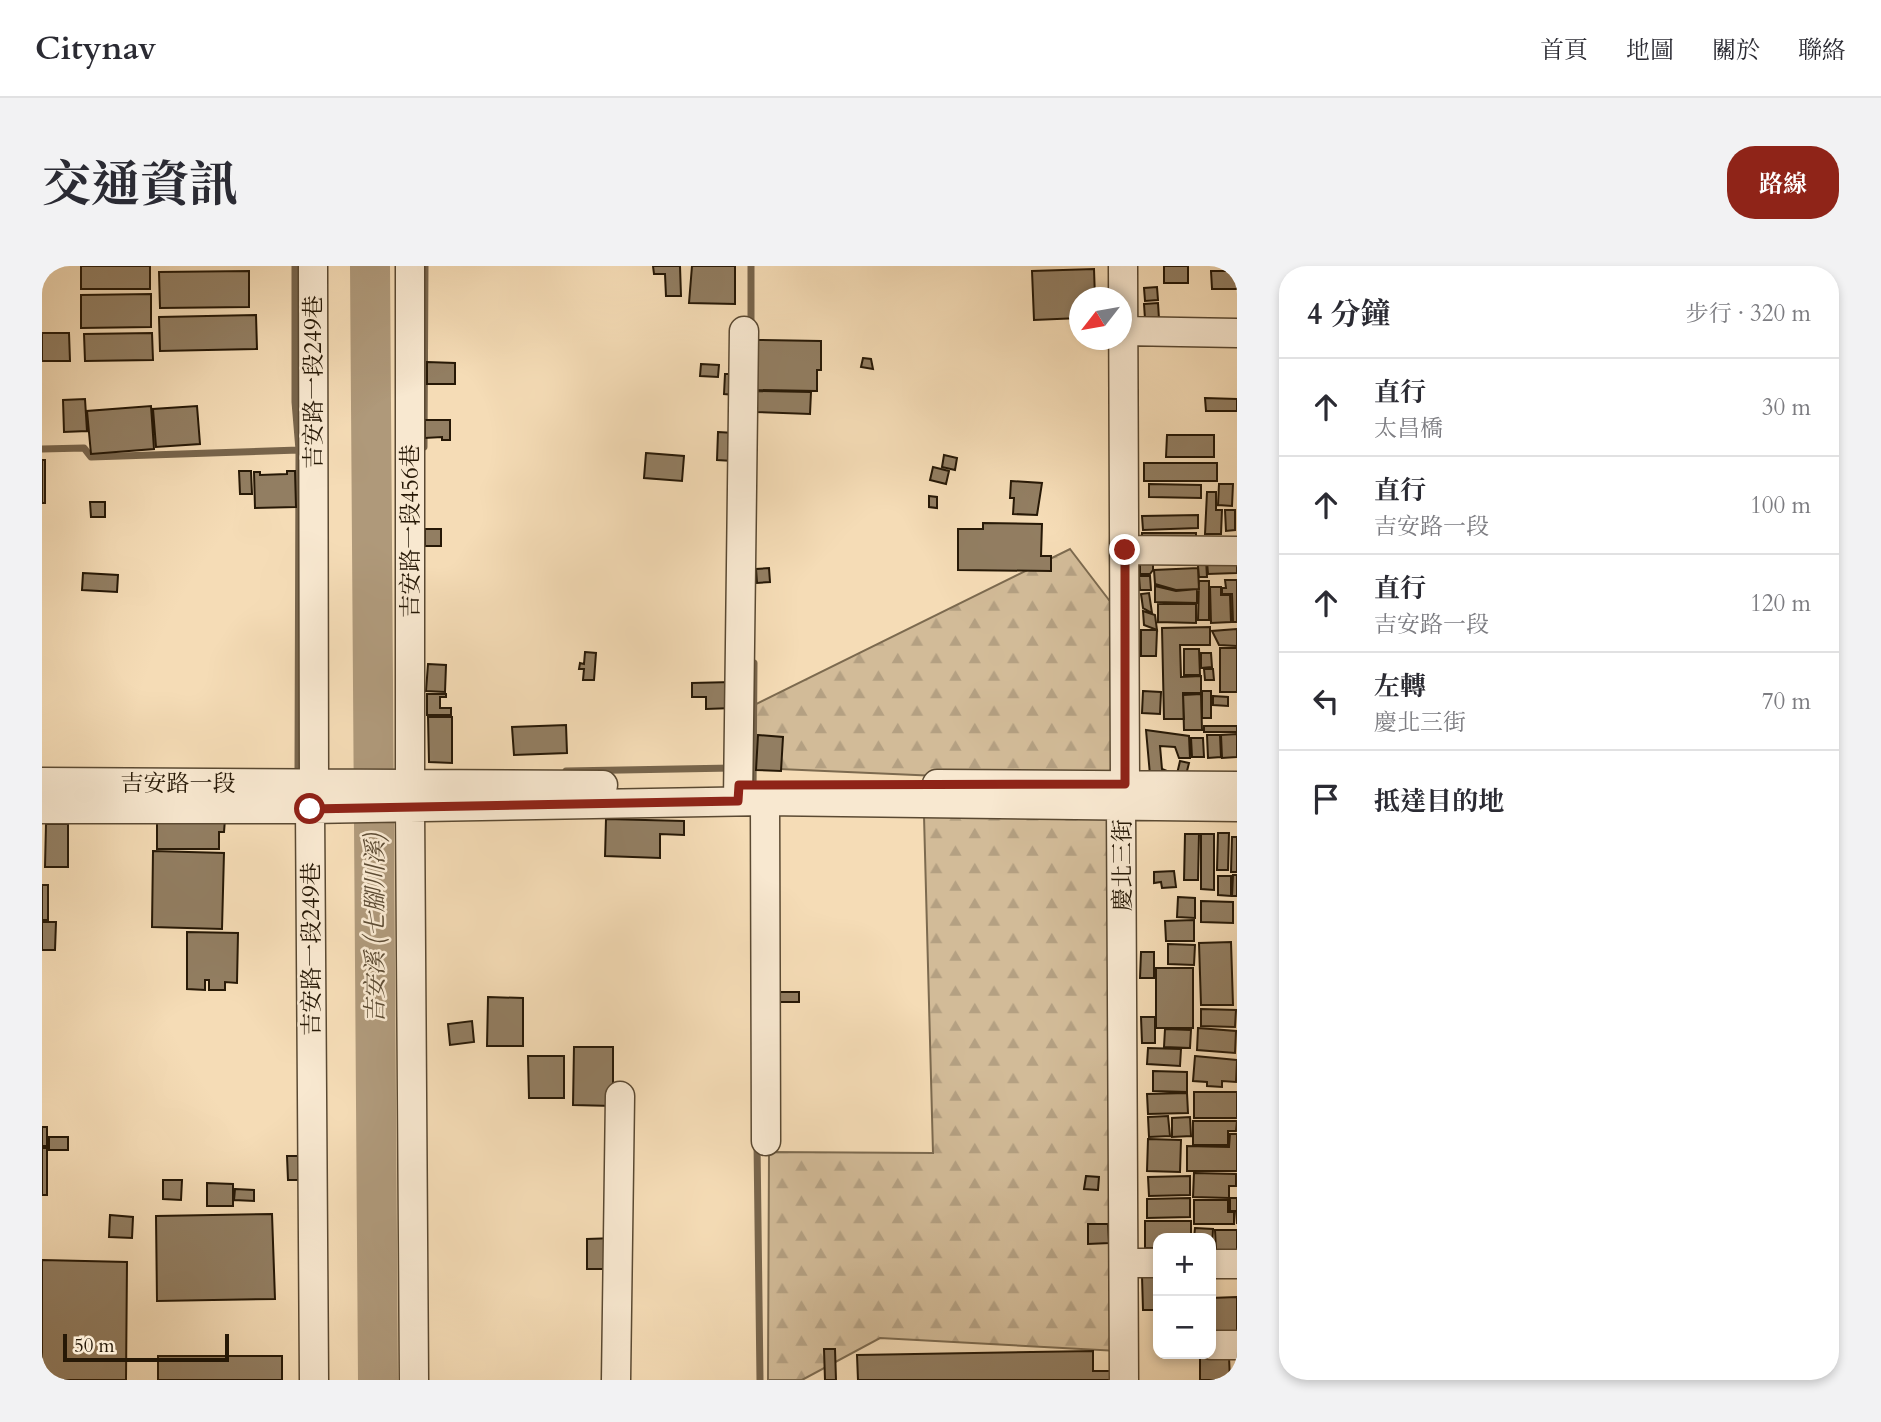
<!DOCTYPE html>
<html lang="zh-TW">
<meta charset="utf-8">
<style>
:root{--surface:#fff;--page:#f2f2f3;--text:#2b2b33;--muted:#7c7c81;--line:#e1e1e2;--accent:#8f2418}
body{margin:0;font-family:Cardo,"Noto Serif TC",serif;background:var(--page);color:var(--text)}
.controls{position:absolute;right:21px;bottom:21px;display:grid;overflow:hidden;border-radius:14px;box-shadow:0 4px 10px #0003}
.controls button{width:63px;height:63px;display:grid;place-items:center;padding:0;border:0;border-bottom:2px solid var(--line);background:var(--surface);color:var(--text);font:35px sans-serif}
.compass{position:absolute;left:1027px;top:21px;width:63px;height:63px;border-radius:50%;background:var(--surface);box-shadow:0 4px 10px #0003;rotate:239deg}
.scale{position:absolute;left:21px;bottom:18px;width:166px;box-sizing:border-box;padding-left:7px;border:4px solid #261806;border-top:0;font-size:19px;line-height:24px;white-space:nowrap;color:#261806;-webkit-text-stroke:5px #f8e8d0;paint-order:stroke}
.stop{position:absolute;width:21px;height:21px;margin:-16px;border:5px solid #8f2418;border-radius:50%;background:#fff}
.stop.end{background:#8f2418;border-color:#fff;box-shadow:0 2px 7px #0008}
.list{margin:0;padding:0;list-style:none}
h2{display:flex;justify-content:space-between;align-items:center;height:91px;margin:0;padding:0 28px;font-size:30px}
h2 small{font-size:23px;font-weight:400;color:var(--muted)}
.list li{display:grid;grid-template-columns:46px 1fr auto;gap:21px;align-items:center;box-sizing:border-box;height:98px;padding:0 28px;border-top:2px solid var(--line)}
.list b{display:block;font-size:26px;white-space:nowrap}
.list p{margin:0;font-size:23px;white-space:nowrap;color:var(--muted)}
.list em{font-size:23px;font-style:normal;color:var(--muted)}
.icon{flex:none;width:38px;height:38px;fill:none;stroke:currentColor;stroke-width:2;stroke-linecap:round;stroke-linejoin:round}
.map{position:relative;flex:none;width:1195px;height:1114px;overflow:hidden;border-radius:28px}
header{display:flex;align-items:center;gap:42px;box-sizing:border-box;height:98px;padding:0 35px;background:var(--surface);border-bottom:2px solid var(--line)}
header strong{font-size:33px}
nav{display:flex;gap:38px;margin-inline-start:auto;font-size:24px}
.intro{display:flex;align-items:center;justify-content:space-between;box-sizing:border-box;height:168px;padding:0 42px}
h1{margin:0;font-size:49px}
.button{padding:18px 32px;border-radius:28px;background:var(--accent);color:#fff;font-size:24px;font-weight:700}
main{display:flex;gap:42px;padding:0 42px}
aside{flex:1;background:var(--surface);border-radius:28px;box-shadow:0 4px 10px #0003}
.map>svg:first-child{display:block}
.forest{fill:url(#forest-firs);stroke:#7c6a4f;stroke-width:2}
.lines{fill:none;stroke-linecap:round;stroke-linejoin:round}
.stream{stroke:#78654c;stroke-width:7}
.river{stroke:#af997a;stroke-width:40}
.building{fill:#927e62;stroke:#261806;stroke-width:2}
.minor-casing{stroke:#5a4932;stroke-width:31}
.minor{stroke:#f8e8d0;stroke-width:28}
.route{stroke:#8f2418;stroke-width:9}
.labels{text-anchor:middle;stroke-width:5;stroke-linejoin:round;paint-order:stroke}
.street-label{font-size:23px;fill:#261806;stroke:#f8e8d0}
.water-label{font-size:24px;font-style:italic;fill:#5d4c34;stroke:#f8e8d0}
</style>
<header>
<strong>Citynav</strong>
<nav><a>首頁</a><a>地圖</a><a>關於</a><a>聯絡</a></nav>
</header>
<div class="intro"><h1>交通資訊</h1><a class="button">路線</a></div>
<main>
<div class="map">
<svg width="1195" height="1114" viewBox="0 0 1195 1114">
<defs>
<pattern id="forest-firs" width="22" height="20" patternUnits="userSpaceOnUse" patternTransform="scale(1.75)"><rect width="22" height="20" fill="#d2bb98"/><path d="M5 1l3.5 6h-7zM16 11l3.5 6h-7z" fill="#b4a082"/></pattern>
</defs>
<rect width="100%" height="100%" fill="#f5dcb6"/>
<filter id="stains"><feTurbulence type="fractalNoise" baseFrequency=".00286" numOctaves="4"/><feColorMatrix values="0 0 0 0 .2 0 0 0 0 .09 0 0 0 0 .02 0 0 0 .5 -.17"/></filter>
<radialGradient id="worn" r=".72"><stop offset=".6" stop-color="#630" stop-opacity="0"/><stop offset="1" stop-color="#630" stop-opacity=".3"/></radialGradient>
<!-- forest -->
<path class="forest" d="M1028,283L1083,355V518L712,502V439Z
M1079,540L1076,1085L838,1072L760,1114H726L727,886L891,887L882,550Z"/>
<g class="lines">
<!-- stream -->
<path class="stream" d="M253,0V136L257,184L256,503
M709,0V60
M382,181L383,0
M0,183L42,182L49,191L257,184
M524,505L691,502
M711,529L712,397
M715,877L718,1114"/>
<!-- river -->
<path class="river" d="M328,0L336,1114"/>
</g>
<!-- building -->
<path class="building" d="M39,0H108V23H39Z
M611,0H638L639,30H624L623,8H612Z
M650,0H693V38L647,37Z
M1122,0H1146V17H1122Z
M1052,3L1053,32H1038V52L992,54L990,5Z
M207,5V41L118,42L117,6Z
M1169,5H1195V23H1170Z
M1115,21L1116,34L1103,35L1102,22Z
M109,28V61L39,62V29Z
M1116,37L1117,53H1103L1102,38Z
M214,49L215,83L118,85L117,51Z
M0,67H27L28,95H0Z
M110,67L111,94L43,95L42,68Z
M714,74L779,75V104H775V125L713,124Z
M821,92L829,93L831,103L819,101Z
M385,96L413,97V118H385Z
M659,98L677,99L676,111L658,110Z
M683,108H694L693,129L682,128Z
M714,125L769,126L768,148L713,146Z
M1163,132L1195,133V145H1164Z
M43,133L45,165L22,166L21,134Z
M109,140L112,183L49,188L45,145Z
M155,140L158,178L114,181L111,143Z
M383,154H408V174H400V171L383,172Z
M676,166L692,167L691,195L675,194Z
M1125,169H1172V191H1124Z
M604,187L642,190L640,215L602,212Z
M902,189L915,192L913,204L900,201Z
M0,194H3V237H0Z
M1102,197H1175V215H1102Z
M891,201L907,205L904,218L888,214Z
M197,205H209L210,228H198Z
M245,205H253L254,241L213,242L212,206H218V209L245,208Z
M969,215L1000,217L995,249L971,248L972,232H968Z
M1107,218L1159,219V232L1107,231Z
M1177,218H1191L1190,240L1176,239Z
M1165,226H1174V244H1180L1179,268H1163Z
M887,230L895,231V242L887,241Z
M48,236H63V251H49Z
M1183,244H1193V264L1184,265Z
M1156,249V262L1101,264L1100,250Z
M941,257L1000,258L999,290H1009V305L916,304V263H941Z
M383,263H399V280H383Z
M1100,267H1154V280H1100Z
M1098,290H1111V304L1108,308H1098Z
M1151,293H1164L1165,311H1157L1156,300Z
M1165,295H1195V307L1166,308Z
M727,302L728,316L715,317L714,303Z
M1156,302L1157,323L1134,324L1113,318L1112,304Z
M41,307L76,309L75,326L40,324Z
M1097,310H1108L1109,324H1098Z
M1183,314H1195V356H1191L1190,328H1180V322H1184Z
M1157,315H1167V354H1156Z
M1113,320L1134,325L1155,323V337L1113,336Z
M1168,321H1179V329H1188L1189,356L1169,357Z
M1107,327L1110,347L1101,342L1099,328Z
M1116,338H1154V357L1116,356Z
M1101,345L1113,349L1115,364L1102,359Z
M1168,361V379H1138L1139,411L1159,410V427H1141L1142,453H1122L1120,362Z
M1195,363V380L1177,379L1170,365Z
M1099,364H1115L1114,390H1099Z
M1178,382H1195V426H1178Z
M1142,383H1157L1158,409H1142Z
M543,386L554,387L552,414H541L542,403H537L538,397L542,398Z
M1159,387H1169L1170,401L1159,402Z
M386,398L404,399L403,426L384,425Z
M1162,403H1171L1172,414H1163Z
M690,416L691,442L664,443V431H650V417Z
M1101,425L1119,426L1118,448L1100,447Z
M1160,425H1169V452H1160Z
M385,428H404V431H398V442H409V449H385Z
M1159,428L1160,464H1142L1141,429Z
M1171,430L1186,431V440L1171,439Z
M386,451H410V497L387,496Z
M524,459L525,487L472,489L470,461Z
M1162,460H1195V466H1162Z
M1104,464L1147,470L1148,492H1137L1133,481L1118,480L1120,503L1130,507L1108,509Z
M1195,468V491L1180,492L1179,469Z
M716,469L741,471L739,505L714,504Z
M1165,469H1178L1179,491L1166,492Z
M1149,472H1161L1162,491H1150Z
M1138,495L1147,497L1144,509L1135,508Z
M115,552L183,553L182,566H177V583H115Z
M564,553L642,555V569L618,568V592L563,590Z
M4,558H26V601H3Z
M1176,567H1187L1186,604H1175Z
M1143,568H1157L1156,614H1142Z
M1159,568H1172V624L1159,623Z
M1190,571H1195V606H1189Z
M111,585L182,587L180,663L110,661Z
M1132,605L1134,621L1120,622L1119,616L1112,617V606Z
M1191,609H1195V630H1190Z
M1176,610H1189V630L1176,629Z
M0,619H6V654H0Z
M1136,631L1153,632V652L1135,651Z
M1159,635L1191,636V657L1159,656Z
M1152,654V675H1124L1123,655Z
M0,656H14L13,684H0Z
M145,666L196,667L195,717L183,716V724H167V714H163V724L145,723Z
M1189,676L1191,739H1159L1157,677Z
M1126,678L1153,679L1152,699L1126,698Z
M1099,686H1112V712H1098Z
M1114,702H1151V762H1114Z
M735,726H757V736H735Z
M446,731L481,732V780H445Z
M1159,743L1194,744L1193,761L1159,760Z
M1099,751H1113V777H1100Z
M430,755L432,776L408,779L406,758Z
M1156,762L1194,765L1193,787L1155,784Z
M1123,763L1149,764L1148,782L1122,781Z
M532,781H571V840L531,839Z
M1106,782L1139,783L1138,800L1105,798Z
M486,790H522V832H487Z
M1153,790L1195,794L1194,816L1180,815V821L1165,820V816L1151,815Z
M1111,805L1145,806V826L1111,825Z
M1152,826H1195V852H1152Z
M1145,827L1146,847L1106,848L1105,828Z
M1126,850L1128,870L1107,871L1106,851Z
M1148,851L1149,870L1130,871V852Z
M1151,855H1195L1194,865H1186V879H1151Z
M0,861H5V880H0Z
M1188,868H1195V905H1145V880L1187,881Z
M7,871H26V884H7Z
M1106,873L1139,874L1138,906L1105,905Z
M0,882H5V929H0Z
M245,890H259V914H246Z
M1152,907L1194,908V920H1187V932L1151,931Z
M1044,910L1057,911L1056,924L1042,923Z
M1148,910V929L1107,930L1106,911Z
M121,914H140L139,934L121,933Z
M165,917L191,918V940H165Z
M193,923L212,924V935L192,934Z
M1148,932V951L1105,952V933Z
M1188,932H1195V958L1194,945H1188Z
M1152,934H1186V946H1192V958H1152Z
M230,948L233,1033L115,1035L114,950Z
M68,949L91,951L90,972L67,971Z
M1103,955H1149V972H1116V982H1103Z
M1046,958H1066L1067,977L1046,978Z
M1153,962L1171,963L1170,984L1169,972H1152Z
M1173,964H1195V985H1174Z
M573,972V1003H545V973Z
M0,994L85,996L84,1114H0Z
M1100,1010H1114L1115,1044H1101Z
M1195,1031V1071H1169V1032Z
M782,1083H793L794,1114H783Z
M1051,1085V1105H1068V1114H816L815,1089Z
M116,1090H240V1114H116Z
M1187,1091L1188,1114H1158V1092Z"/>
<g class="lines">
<defs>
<path id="minor" d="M271,0L272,517L268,543L272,1114
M368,0V542L372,1114
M1081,0L1083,518L1079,540L1082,1114
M1082,65L1195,67
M1083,284L1195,285
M0,516L561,519
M895,518L1195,520
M696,535L702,65
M723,535L724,875
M0,543H268L723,535L1195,541
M1083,997H1116
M1169,998H1195
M1169,1079H1195
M574,1114L578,830"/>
</defs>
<!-- minor casing -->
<use href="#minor" class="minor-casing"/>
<!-- minor -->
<use href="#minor" class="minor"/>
</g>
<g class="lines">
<!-- route -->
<path class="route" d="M268,543L696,535L697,519L1083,518V284"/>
</g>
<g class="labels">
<!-- street labels -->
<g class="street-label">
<text transform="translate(271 116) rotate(-90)" y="8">吉安路一段249巷</text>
<text transform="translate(368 265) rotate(-90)" y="8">吉安路一段456巷</text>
<text x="136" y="525">吉安路一段</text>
<text transform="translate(1080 599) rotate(-90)" y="8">慶北三街</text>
<text transform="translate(269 683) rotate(-90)" y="8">吉安路一段249巷</text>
</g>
<!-- water labels -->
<g class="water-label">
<text transform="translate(333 662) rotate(-90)" y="8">吉安溪 (七腳川溪)</text>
</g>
</g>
<rect width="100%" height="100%" filter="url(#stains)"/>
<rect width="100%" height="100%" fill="url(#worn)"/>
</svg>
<div class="controls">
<button>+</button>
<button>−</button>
</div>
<svg class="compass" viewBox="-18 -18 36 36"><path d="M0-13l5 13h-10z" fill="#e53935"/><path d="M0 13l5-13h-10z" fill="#7c7c81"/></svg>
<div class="scale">50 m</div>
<div class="stop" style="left:268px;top:543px"></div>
<div class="stop end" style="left:1083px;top:284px"></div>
</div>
<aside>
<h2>4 分鐘<small>步行 · 320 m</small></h2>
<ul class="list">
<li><svg class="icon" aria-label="ahead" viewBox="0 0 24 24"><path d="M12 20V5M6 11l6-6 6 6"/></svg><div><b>直行</b><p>太昌橋</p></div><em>30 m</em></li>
<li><svg class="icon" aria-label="ahead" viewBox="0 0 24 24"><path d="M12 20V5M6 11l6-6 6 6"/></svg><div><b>直行</b><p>吉安路一段</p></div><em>100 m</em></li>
<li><svg class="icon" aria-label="ahead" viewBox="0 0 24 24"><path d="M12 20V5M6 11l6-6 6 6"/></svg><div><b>直行</b><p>吉安路一段</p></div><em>120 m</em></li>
<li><svg class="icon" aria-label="left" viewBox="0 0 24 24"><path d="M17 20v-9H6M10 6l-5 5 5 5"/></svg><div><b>左轉</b><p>慶北三街</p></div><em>70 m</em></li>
<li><svg class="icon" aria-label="arrive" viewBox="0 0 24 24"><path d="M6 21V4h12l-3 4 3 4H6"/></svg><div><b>抵達目的地</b></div></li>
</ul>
</aside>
</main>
